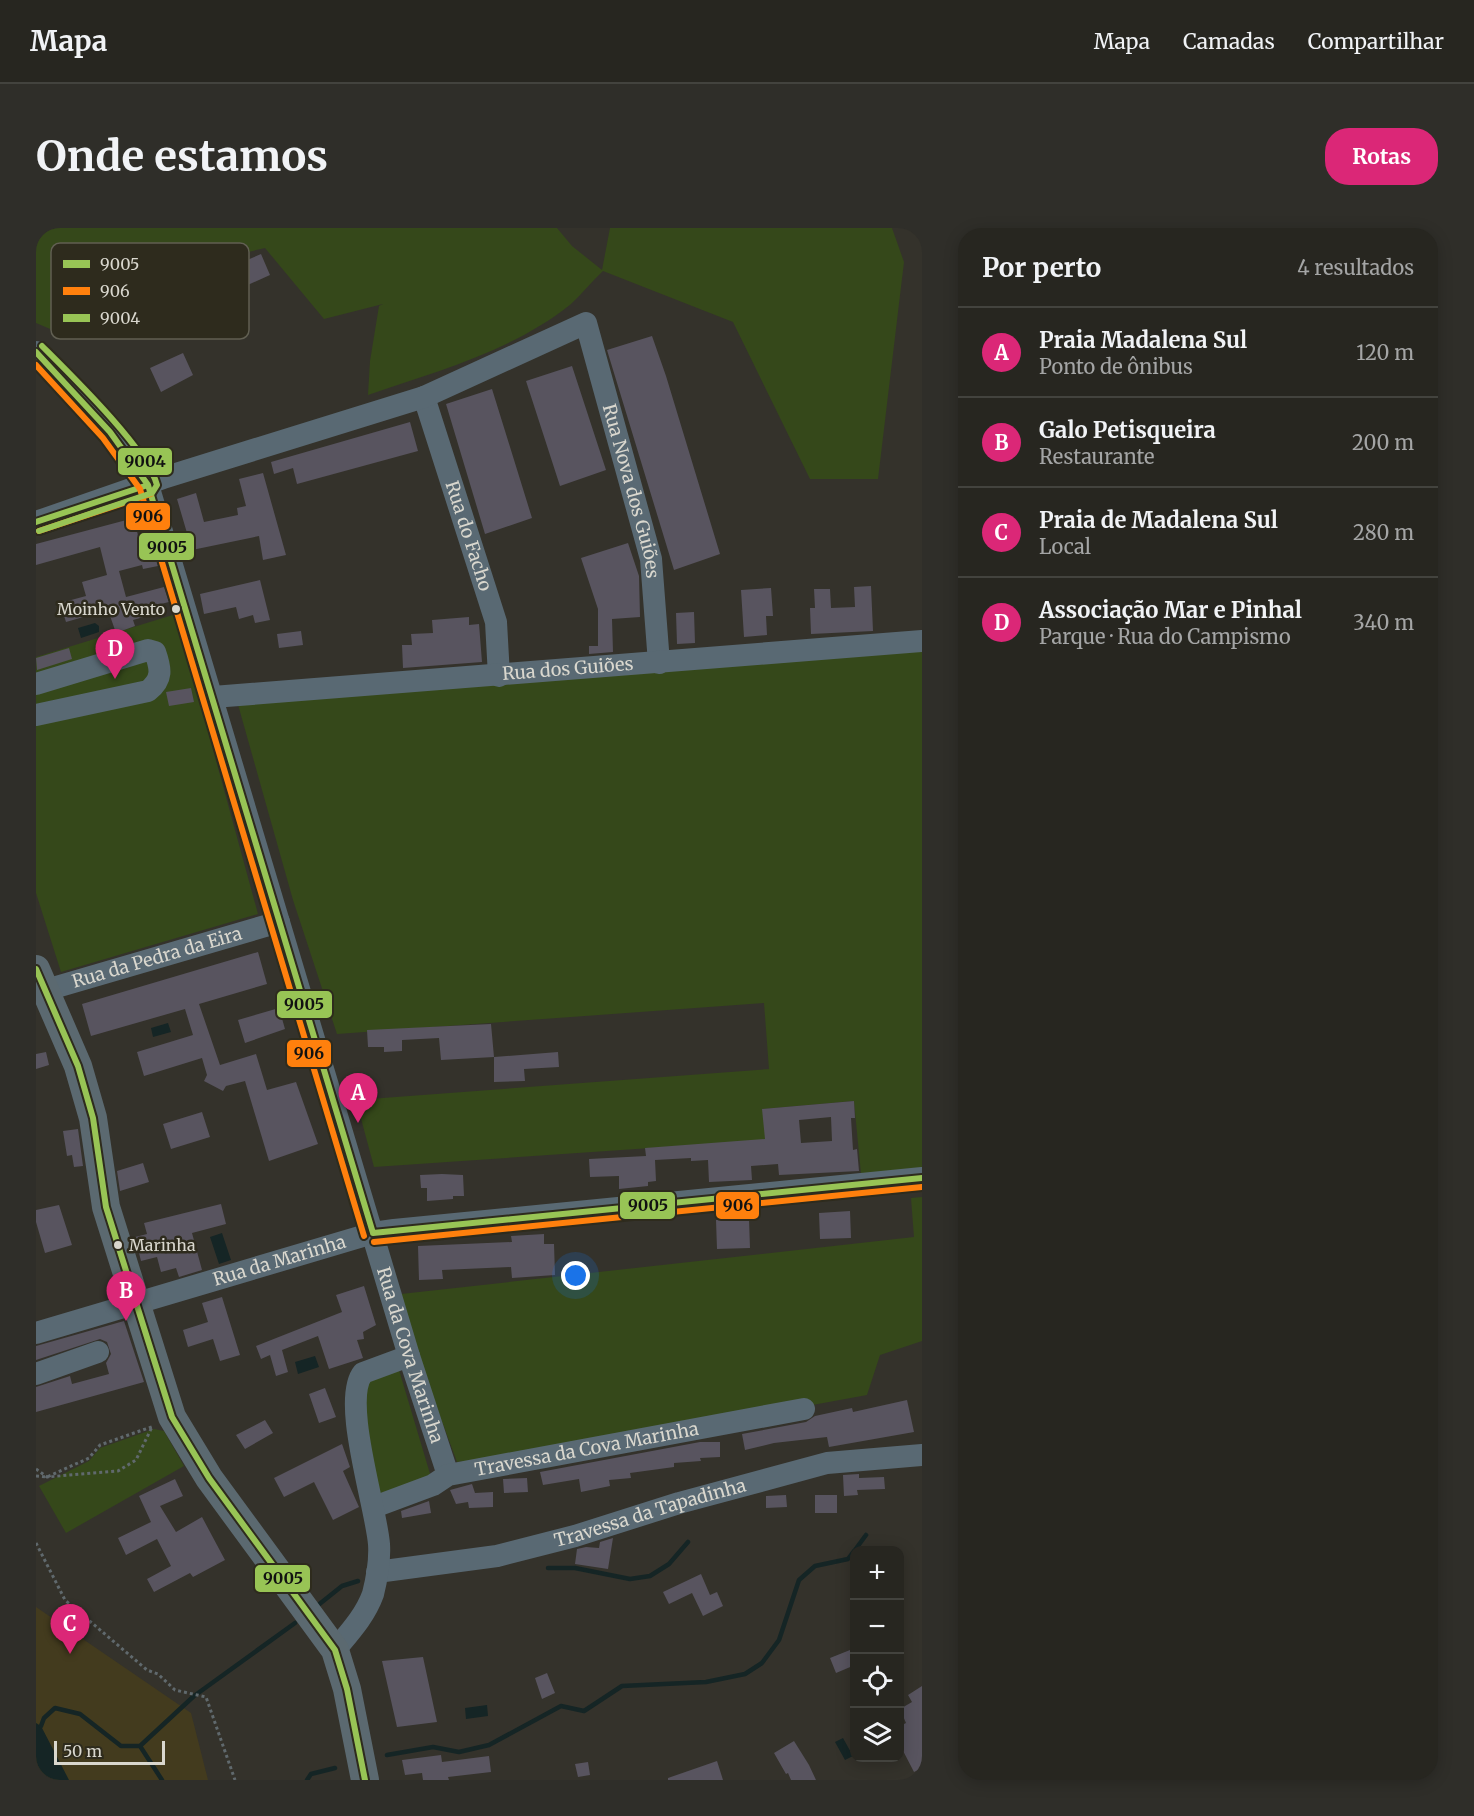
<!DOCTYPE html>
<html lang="pt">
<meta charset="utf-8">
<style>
:root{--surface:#272620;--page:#2f2e29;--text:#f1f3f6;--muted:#a4a5a5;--line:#43433e;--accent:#db2777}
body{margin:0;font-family:Merriweather,serif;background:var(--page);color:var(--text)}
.controls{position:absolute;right:18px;bottom:18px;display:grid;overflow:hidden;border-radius:12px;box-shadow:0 3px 15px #0003}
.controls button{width:54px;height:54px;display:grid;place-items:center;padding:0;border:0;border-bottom:2px solid var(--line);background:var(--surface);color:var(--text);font:30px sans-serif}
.scale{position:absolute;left:18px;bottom:15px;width:111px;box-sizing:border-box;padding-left:6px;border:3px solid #d9d7ce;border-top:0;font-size:16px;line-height:21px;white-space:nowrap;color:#d9d7ce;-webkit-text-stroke:4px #2e2b1d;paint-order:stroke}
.you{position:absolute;left:540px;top:1048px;width:21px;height:21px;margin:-15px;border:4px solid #fff;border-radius:50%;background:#1a73e8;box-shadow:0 0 0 9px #1a73e833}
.badge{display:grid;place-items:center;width:39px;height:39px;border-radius:50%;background:var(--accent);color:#fff;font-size:20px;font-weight:700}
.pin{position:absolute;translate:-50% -50px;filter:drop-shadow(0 2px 3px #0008)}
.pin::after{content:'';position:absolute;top:32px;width:21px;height:18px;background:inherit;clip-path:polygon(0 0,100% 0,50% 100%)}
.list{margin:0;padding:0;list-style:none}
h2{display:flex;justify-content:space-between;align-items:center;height:78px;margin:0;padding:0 24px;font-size:26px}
h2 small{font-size:20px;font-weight:400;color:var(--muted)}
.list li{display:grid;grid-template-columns:39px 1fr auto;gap:18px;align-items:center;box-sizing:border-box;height:90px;padding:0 24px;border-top:2px solid var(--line)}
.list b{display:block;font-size:22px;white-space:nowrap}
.list p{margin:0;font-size:20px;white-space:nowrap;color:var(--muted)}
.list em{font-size:20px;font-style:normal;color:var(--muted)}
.icon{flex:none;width:33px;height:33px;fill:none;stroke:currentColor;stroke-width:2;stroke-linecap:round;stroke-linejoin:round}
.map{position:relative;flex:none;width:886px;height:1552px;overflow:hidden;border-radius:24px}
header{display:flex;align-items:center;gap:36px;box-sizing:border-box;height:84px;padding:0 30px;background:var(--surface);border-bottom:2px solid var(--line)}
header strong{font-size:28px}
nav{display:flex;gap:33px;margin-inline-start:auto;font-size:21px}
.intro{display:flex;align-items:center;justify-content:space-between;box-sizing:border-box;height:144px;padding:0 36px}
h1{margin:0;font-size:42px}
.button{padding:15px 27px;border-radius:24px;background:var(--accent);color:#fff;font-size:21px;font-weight:700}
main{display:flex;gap:36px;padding:0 36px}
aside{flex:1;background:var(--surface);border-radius:24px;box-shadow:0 3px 15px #0003}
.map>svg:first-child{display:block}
.green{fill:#35481a}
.sand{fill:#433b1e}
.water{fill:#152525}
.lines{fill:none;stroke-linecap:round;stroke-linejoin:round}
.stream{stroke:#152525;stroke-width:4.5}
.building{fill:#58545f;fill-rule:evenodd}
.path{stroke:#60696d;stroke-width:3;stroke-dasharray:3 3;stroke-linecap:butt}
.minor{stroke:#596973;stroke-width:22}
.major{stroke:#5b6970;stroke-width:28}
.bus-1-casing{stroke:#2e2b1d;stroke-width:10}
.bus-2-casing{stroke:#2e2b1d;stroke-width:10}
.bus-3-casing{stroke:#2e2b1d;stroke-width:10}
.bus-1{stroke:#98c455;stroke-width:6}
.bus-2{stroke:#ff800d;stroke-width:6}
.bus-3{stroke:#98c455;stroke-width:6}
.bus-dot{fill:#d9d7ce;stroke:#2e2b1d;stroke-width:2}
.labels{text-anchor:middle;stroke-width:5;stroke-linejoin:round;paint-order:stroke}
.bus-label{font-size:16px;fill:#d9d7ce;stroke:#2e2b1d;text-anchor:end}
.street-label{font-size:18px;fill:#d9d7ce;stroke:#2e2b1d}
.key{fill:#2e2b1d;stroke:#615f52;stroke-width:1.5}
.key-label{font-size:16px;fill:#d9d7ce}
.line-badge{stroke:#2e2b1d;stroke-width:2}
.pale-badge-label{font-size:16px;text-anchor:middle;font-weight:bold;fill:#111}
</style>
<header>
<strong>Mapa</strong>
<nav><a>Mapa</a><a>Camadas</a><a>Compartilhar</a></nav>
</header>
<div class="intro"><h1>Onde estamos</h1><a class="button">Rotas</a></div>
<main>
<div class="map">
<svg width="886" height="1552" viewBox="0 0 886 1552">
<rect width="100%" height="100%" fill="#34322b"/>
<!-- green -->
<path class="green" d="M0,0H521L536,18L566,42L574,0H856L868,34L842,251H774L697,94L567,43C556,53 546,66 535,76C477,123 401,143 332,167L334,133L343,78L347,76L288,91L229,20L149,39L26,106L0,95Z
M140,386L222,686L25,744L0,665V429Z
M886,420V940L825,946L818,873L727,881L730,912L338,939L320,872L733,841L728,775L301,806L257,672L201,473Z
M886,969V1113L844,1127L831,1167L543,1220L421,1234L380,1123L365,1066L878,1009L875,970Z
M363,1142L395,1249L342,1270L322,1181L329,1151Z
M118,1201L128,1203L148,1238L30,1305L3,1258L53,1233L64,1220Z"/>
<!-- sand -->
<path class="sand" d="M0,1379L155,1485L172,1552H0Z"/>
<!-- water -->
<path class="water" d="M59,395L63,398V404L45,410L42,400Z
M132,795L135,804L117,809L115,800Z
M186,1005L195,1032L183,1036L174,1009Z
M279,1128L283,1139L262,1146L259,1134Z
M451,1477L452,1488L430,1491L429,1480Z
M0,1495L5,1498L33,1552H0Z
M807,1510L817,1528L809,1532L799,1514Z"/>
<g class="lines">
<!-- stream -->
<path class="stream" d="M819,1322L830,1307
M512,1340H539L594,1351L614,1348L633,1336L652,1314
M281,1378L306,1358L322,1353
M5,1498L8,1490L19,1480L44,1486L85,1518H104L158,1468L259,1395
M104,1518L126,1552
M351,1527L397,1519L423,1524L453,1517L525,1478L548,1483L586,1458L670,1454L709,1446L726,1435L743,1412L763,1352L779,1338L812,1331L818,1323
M271,1552L275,1546L299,1540"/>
</g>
<!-- building -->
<path class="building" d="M225,26L234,47L205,60L195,39Z
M616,108L630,148L684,326L638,342L571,122Z
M147,125L157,147L125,164L114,140Z
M536,138L570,242L524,258L490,153Z
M456,161L496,290L449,306L410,176Z
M374,194L382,223L261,256L257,240L238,246L235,234Z
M227,245L250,327L227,332L223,308L156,322L141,271L160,265L168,294L202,287L201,280L210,278L203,251Z
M98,290L105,321L108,320L110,325L118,323L122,338L107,341L106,337L83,343L90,369L128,359L133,374L108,380L111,388L97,392L99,398L80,405L72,382L30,394L24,375L50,368L46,354L71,347L64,319L0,337V316Z
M592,315L603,348L604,389L576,391L577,424L553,426V418H562V381L545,330Z
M224,352L234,392L219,395L217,387L203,391L200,379L168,386L164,366Z
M835,358L837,403L775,406L774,380H779L778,361H794L795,380L819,379L818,359Z
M735,360L737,388H730L731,407L708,409L705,362Z
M658,384L659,415L641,416L640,385Z
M433,389V397L443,396L446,434L367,440L366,417H376L375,406L397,405L396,392Z
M265,403L267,417L243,420L241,406Z
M33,420L36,431L1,442L0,430Z
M155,460L158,474L133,478L130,464Z
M222,724L231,756L163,776L184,837L220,826L231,862L260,854L282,916L233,933L209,853L190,858L187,863L168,853L171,847L166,830L108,848L101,824L157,807L149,781L55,808L46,776Z
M243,780L249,801L209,815L202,792Z
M455,796L458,829L405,832L403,810L366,812V823L348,824V819H332L331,802Z
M10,824L13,837L0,841V826Z
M522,824L523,839L488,841L489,853L458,854V829Z
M818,873L819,890H815L817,922L821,921L823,943L743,947L742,936L715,938L716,952L673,954L672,932L655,933V930L619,932L620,953L612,954V958L583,961V948L554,949L553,931L610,928L609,920L729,911L726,881ZM795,889L796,913L765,915L763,892Z
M166,884L174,909L135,921L127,896Z
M42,901L47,938L38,939L36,927L31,928L27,903Z
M107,935L113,954L84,963L81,943Z
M406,946L427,947L428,968H417V971L391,973V960H385L384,947Z
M185,976L190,996L156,1005L166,1042L143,1049L140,1040L125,1044L121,1029L105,1033L99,1009L111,1006L108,995Z
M23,977L36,1017L9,1025L0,994V982Z
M814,983L815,1010L784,1011L783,985Z
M713,991L714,1020L681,1021L680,992Z
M508,1006V1016H518L519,1047L476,1050L475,1039L406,1042L407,1051L383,1052L382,1018L476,1014L475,1008Z
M328,1058L340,1097L327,1104L328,1111L321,1112L327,1130L293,1141L282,1108L246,1122L252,1144L240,1148L234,1127L225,1131L220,1118L306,1084L300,1067Z
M186,1069L204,1127L184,1133L177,1111L152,1119L147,1102L172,1094L166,1075Z
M88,1093L108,1154L0,1184V1159L34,1148L36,1156L73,1146L70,1135L75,1126L71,1114L64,1111L0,1132V1118Z
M289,1160L300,1189L283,1195L273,1166Z
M871,1172L878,1204L793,1219L791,1209L738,1215L709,1222L706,1206L770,1194L779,1188L816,1180L817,1184Z
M229,1192L237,1205L209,1221L200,1207Z
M664,1214H684V1229L664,1230L665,1233L638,1235V1239L594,1245L595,1250L573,1252L574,1258L545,1264L543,1251L507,1257L504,1244Z
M306,1216L314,1239L307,1243L323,1279L297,1292L278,1254L248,1269L238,1250Z
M823,1246V1250L848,1249L849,1261L821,1262L822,1267L808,1268L807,1247Z
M491,1250L492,1264L468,1265L467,1251Z
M139,1251L147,1268L124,1278L140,1304L166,1289L189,1332L157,1349L154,1345L118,1364L111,1351L135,1338L121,1311L90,1327L82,1310L115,1294L103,1268Z
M436,1256L439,1265L457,1264V1279L433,1280L432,1274L420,1276L414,1262Z
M750,1267L751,1279L730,1280V1268Z
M779,1267H801V1285H779Z
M393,1273L395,1285L366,1290L365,1283Z
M577,1310L572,1341L539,1336L541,1321L550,1319L563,1320L564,1314Z
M665,1346L674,1367L681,1364L687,1378L667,1388L656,1365L633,1376L627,1364Z
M819,1420V1437L800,1445L794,1430Z
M387,1429L401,1494L361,1499L346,1433Z
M511,1445L519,1465L506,1471L499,1450Z
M886,1458V1540L878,1544L864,1517V1498L870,1495L864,1481L876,1474L872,1467Z
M758,1513L773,1537L780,1552H755L752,1545L750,1546L738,1525Z
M405,1527L406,1534L453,1528L455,1544L412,1549L413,1552H387L386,1545L369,1547L366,1532Z
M681,1533L687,1552H632V1550Z
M552,1534L554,1547L542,1549L539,1536Z"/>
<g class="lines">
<!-- path -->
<path class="path" d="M0,1241L11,1249L82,1243L100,1232L116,1199
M0,1248L11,1249L53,1230L64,1217L118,1198
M0,1315L29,1372L111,1442L122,1446L139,1462L170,1469L199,1552"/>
<!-- minor -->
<g class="minor">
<path id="s1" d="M0,124C41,166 82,207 112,257L373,1128L412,1247"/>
<path id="s2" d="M388,169L460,394L463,448"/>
<path id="s3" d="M0,294L127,250L388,169L550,95L615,331L623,435"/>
<path d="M0,456L112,422L119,424C125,441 127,451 112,463L0,487"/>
<path id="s4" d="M177,469L886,413"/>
<path id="s5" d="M0,765L243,694"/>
<path id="s6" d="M0,1105L337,1005L358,1002L886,950"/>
<path d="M0,1146L62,1124"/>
<path id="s7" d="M338,1279L397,1257L412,1247L768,1181"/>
<path id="s8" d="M341,1344L461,1328L539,1308L643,1275L791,1235L886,1227"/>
<path d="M299,1422C314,1404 329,1388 337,1366C341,1350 344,1331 343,1316C340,1278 305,1172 327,1145L373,1128"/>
</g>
<!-- major -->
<path class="major" d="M0,741L42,838L57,890L70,979L136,1189L173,1250L299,1422L311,1461L329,1552"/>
<defs>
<path id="bus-1" d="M0,124L74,204L112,257L337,1005
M0,294L112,257
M0,741L42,838L57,890L70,979L136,1189L173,1250L299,1422L311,1461L329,1552
M337,1005L886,950"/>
<path id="bus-2" d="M0,137L67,210L104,261L328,1008
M3,303L115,266
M338,1014L886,959"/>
<path id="bus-3" d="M3,303L116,265L121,257C112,222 34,146 6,118"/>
</defs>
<!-- bus-1 casing -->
<use href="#bus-1" class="bus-1-casing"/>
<!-- bus-2 casing -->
<use href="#bus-2" class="bus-2-casing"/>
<!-- bus-3 casing -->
<use href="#bus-3" class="bus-3-casing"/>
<!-- bus-1 -->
<use href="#bus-1" class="bus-1"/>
<!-- bus-2 -->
<use href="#bus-2" class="bus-2"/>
<!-- bus-3 -->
<use href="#bus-3" class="bus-3"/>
</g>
<!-- markers -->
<g class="bus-dot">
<circle cx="140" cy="381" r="5"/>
<circle cx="82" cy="1017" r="5"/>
</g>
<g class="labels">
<!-- bus labels -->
<g class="bus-label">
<text x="129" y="387">Moinho Vento</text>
<text x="93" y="1023" text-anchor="start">Marinha</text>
</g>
<!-- street labels -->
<g class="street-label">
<text dy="6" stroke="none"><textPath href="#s3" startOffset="760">Rua Nova dos Guiões</textPath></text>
<text dy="6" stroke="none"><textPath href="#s2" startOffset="146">Rua do Facho</textPath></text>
<text dy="6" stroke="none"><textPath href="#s4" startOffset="356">Rua dos Guiões</textPath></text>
<text dy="6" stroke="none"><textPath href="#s5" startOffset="126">Rua da Pedra da Eira</textPath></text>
<text dy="6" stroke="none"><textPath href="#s6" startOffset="254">Rua da Marinha</textPath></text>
<text dy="6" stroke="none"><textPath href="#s1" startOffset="1083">Rua da Cova Marinha</textPath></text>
<text dy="6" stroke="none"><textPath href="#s7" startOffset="222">Travessa da Cova Marinha</textPath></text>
<text dy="6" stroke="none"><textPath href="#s8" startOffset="280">Travessa da Tapadinha</textPath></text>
</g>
</g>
<!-- legend -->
<rect x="15" y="15" width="198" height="96" rx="9" class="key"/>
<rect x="27" y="32" width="27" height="8" fill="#98c455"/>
<rect x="27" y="59" width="27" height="8" fill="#ff800d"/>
<rect x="27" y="86" width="27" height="8" fill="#98c455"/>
<g class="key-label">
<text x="64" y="42">9005</text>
<text x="64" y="69">906</text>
<text x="64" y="96">9004</text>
</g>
<g class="line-badge">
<rect x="81" y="219" width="56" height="29" rx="6" fill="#98c455"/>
<rect x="89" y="274" width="46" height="29" rx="6" fill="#ff800d"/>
<rect x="102" y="304" width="57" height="29" rx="6" fill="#98c455"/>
<rect x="240" y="762" width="57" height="29" rx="6" fill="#98c455"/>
<rect x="250" y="811" width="46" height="29" rx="6" fill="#ff800d"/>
<rect x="583" y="963" width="57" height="29" rx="6" fill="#98c455"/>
<rect x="679" y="963" width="45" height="29" rx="6" fill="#ff800d"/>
<rect x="218" y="1336" width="57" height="29" rx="6" fill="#98c455"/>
</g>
<g class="pale-badge-label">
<text x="109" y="239">9004</text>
<text x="112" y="294">906</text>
<text x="131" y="325">9005</text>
<text x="268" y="782">9005</text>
<text x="273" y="831">906</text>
<text x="612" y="983">9005</text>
<text x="702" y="983">906</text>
<text x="247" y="1356">9005</text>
</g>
</svg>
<div class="controls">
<button>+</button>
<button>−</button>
<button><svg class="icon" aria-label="locate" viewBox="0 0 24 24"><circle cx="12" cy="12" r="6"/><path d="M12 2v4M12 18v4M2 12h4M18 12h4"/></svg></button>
<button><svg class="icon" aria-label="layers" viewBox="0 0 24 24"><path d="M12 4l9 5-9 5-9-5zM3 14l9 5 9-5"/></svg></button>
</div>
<div class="scale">50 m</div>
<div class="you"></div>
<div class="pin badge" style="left:322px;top:895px">A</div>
<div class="pin badge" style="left:90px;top:1093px">B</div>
<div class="pin badge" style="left:34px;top:1426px">C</div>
<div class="pin badge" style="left:79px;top:451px">D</div>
</div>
<aside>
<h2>Por perto<small>4 resultados</small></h2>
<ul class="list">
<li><span class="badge">A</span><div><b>Praia Madalena Sul</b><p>Ponto de ônibus</p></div><em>120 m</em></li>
<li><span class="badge">B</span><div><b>Galo Petisqueira</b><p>Restaurante</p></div><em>200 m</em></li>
<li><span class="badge">C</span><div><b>Praia de Madalena Sul</b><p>Local</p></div><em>280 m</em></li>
<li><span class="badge">D</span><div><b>Associação Mar e Pinhal</b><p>Parque · Rua do Campismo</p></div><em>340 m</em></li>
</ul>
</aside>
</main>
